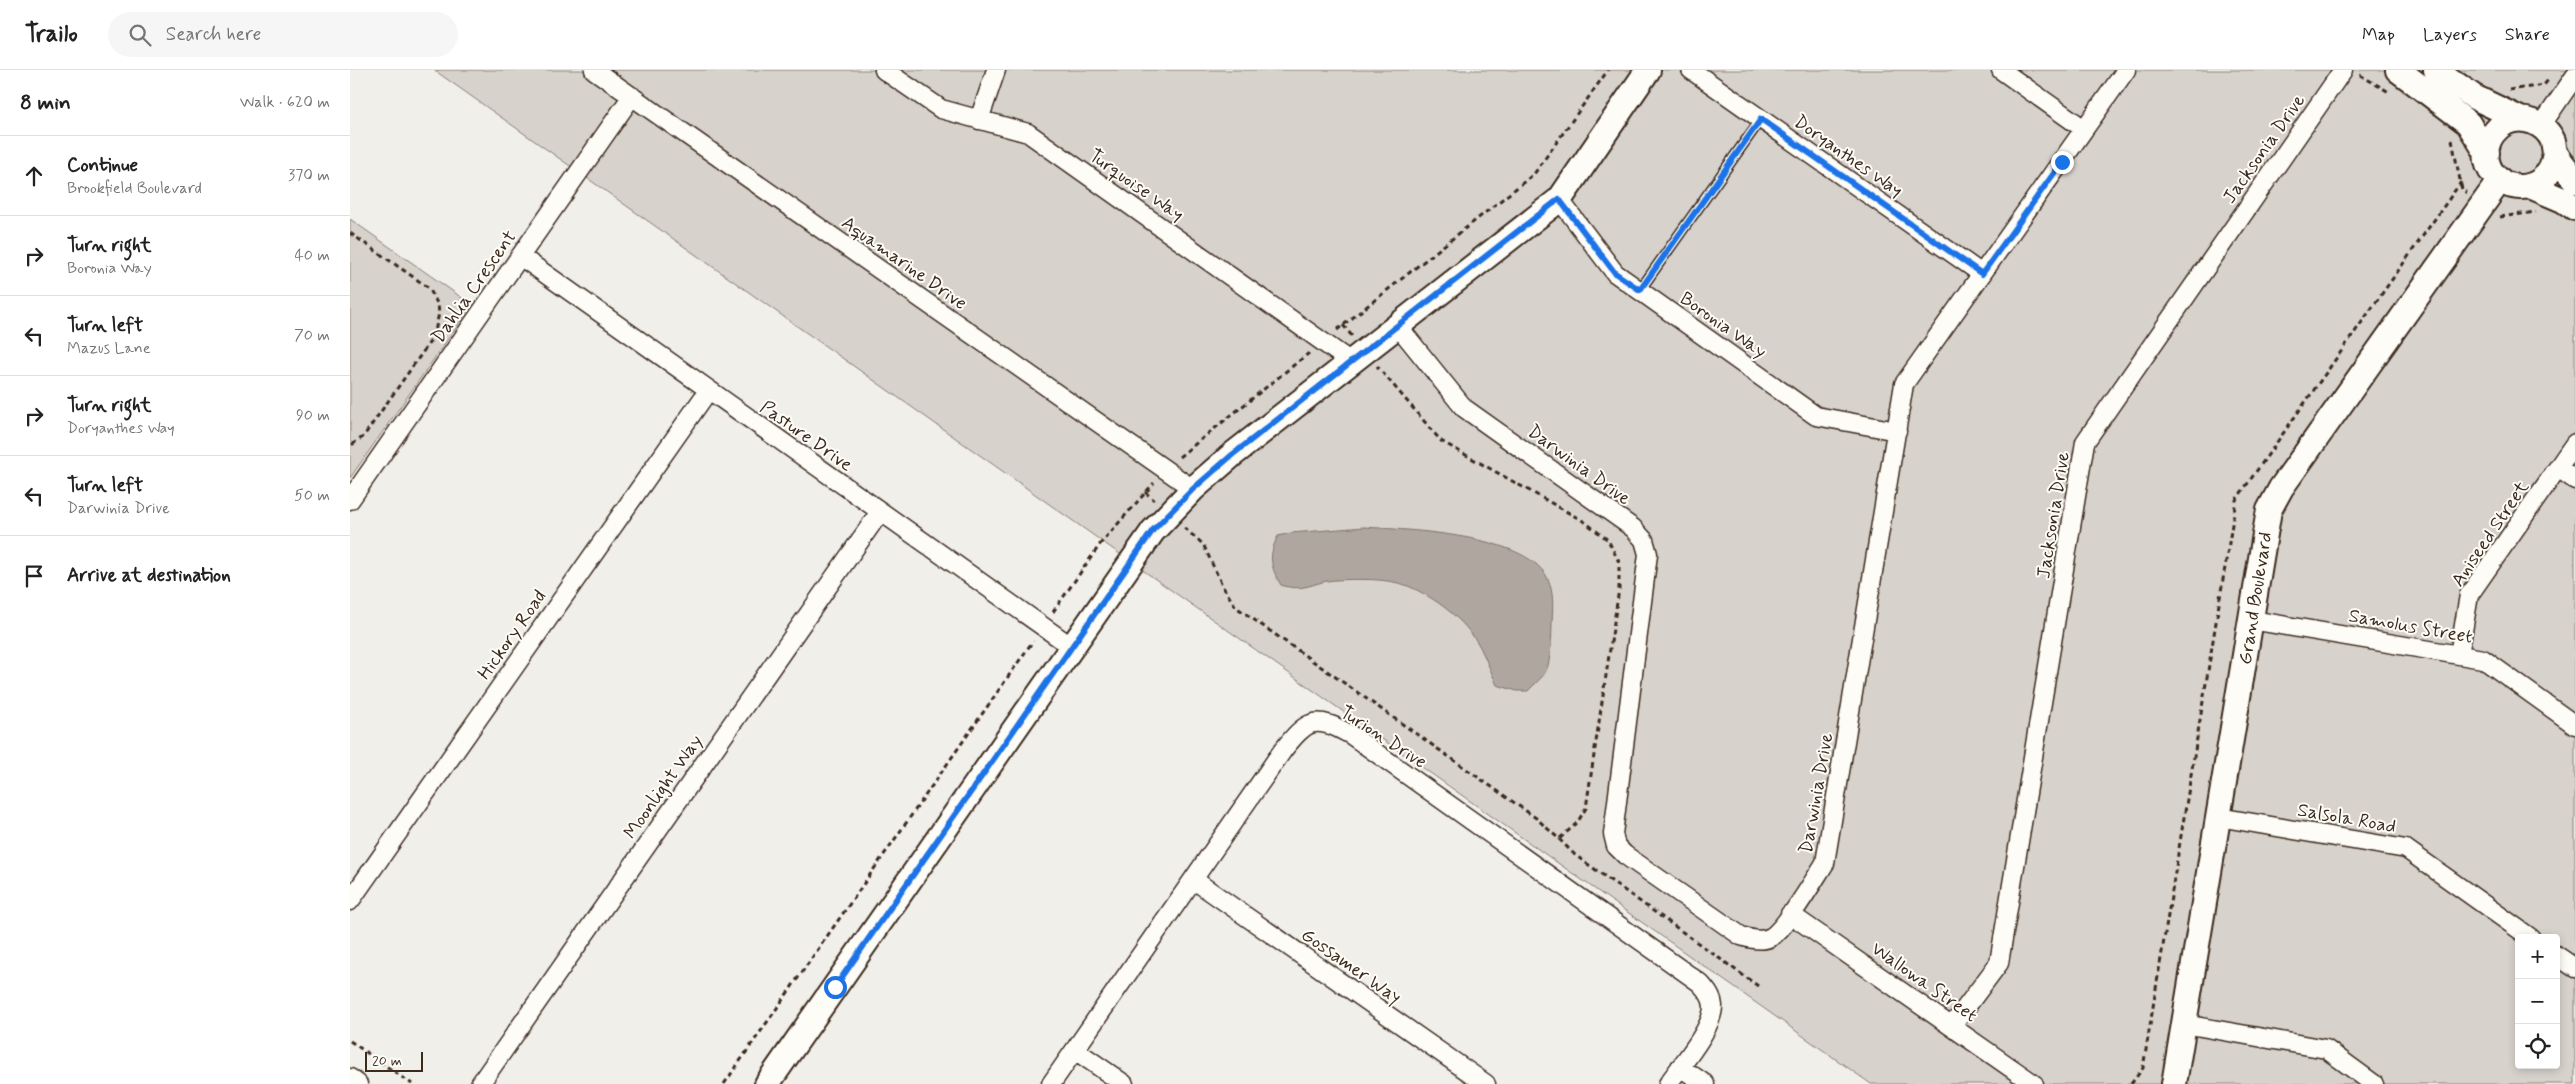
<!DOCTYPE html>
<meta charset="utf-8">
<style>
:root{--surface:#fff;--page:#f6f6f6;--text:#222;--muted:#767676;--line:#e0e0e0}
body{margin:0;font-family:Mynerve,sans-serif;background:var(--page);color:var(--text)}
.controls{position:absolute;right:15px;bottom:15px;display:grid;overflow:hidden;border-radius:5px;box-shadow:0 2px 8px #0003}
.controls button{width:45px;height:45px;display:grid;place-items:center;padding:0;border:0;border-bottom:1px solid var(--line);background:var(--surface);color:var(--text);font:25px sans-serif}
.scale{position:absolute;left:15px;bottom:12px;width:58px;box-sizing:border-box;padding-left:5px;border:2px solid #3b2a1e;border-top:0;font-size:14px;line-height:18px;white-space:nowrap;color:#3b2a1e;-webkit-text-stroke:4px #fdfcf7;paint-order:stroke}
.stop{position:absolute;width:15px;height:15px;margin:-11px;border:4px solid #1a73e8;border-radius:50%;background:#fff}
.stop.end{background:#1a73e8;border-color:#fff;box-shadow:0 1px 5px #0008}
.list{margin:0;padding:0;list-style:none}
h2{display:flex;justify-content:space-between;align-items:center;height:65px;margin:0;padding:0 20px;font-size:21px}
h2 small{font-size:16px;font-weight:400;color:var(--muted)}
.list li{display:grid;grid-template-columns:32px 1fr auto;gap:15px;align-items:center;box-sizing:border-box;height:80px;padding:0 20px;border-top:1px solid var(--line)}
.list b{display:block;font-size:19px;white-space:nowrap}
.list p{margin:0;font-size:16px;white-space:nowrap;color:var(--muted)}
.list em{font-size:16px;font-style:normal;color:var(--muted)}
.icon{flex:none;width:28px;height:28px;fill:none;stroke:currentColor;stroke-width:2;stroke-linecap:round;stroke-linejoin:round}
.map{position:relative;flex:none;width:2225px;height:1014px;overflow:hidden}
header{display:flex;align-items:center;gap:30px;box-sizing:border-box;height:70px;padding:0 25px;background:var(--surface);border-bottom:1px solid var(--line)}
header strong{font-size:24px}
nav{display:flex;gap:28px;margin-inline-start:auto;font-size:18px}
.search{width:350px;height:45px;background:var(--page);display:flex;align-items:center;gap:12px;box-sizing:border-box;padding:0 18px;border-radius:28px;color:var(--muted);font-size:19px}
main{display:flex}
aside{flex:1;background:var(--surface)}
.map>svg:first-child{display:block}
.green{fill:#d7d2cc;stroke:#897e75;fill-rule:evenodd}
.water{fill:#aea69f;stroke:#80746b}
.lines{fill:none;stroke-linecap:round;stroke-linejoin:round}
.lane-casing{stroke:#3b2a1e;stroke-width:12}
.street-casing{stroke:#3b2a1e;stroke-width:21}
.secondary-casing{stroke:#3b2a1e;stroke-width:28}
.path{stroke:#3b2a1e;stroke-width:3;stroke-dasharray:5 4;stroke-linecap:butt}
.lane{stroke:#fdfcf7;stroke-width:9}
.street{stroke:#fdfcf7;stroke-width:18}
.secondary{stroke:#fdfcf7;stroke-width:24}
.route{stroke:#1a73e8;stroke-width:6}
.labels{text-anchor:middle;stroke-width:4;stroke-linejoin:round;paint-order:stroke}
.street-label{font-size:19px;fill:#3b2a1e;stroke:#fdfcf7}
</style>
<header>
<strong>Trailo</strong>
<div class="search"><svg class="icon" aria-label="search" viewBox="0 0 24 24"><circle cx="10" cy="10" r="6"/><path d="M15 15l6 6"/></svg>Search here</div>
<nav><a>Map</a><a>Layers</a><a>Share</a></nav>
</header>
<main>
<aside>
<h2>8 min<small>Walk · 620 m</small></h2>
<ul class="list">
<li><svg class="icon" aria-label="ahead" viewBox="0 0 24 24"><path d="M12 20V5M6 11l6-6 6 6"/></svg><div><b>Continue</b><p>Brookfield Boulevard</p></div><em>370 m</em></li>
<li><svg class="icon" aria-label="right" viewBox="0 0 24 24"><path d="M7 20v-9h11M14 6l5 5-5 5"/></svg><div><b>Turn right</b><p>Boronia Way</p></div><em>40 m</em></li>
<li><svg class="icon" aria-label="left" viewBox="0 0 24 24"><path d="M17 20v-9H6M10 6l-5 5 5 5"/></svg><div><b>Turn left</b><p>Mazus Lane</p></div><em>70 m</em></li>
<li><svg class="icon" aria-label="right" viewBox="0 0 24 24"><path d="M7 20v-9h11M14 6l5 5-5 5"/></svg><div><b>Turn right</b><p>Doryanthes Way</p></div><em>90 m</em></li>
<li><svg class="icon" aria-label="left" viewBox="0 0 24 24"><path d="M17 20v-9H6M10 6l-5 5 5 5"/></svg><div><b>Turn left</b><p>Darwinia Drive</p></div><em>50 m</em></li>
<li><svg class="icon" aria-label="arrive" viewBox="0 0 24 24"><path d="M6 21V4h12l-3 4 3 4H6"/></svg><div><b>Arrive at destination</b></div></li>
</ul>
</aside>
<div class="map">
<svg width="2225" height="1014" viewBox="0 0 2225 1014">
<rect width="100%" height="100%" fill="#f1efea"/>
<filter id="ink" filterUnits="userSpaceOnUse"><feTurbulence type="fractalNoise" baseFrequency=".02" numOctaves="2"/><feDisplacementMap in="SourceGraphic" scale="10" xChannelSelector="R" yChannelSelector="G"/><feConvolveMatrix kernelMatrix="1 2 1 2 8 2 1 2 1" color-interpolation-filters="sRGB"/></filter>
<g filter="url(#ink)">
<!-- green -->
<path class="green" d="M84,0H2225V1014H1521ZM2169,868H2206V995H2169Z
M0,149L115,230L117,242L0,408Z"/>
<!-- water -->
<path class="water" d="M1014,457C1058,460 1174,464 1197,507C1204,522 1203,535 1202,552C1202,564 1201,591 1196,601C1193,608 1183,615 1178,621H1167L1147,615C1141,602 1136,589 1130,577C1115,550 1086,528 1058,516C1038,508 1007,509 986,510C964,511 955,523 931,515C920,497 918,485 928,466L941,463Z"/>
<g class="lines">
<defs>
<path id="lane" d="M1290,220L1411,49"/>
<path id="street" d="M244,0L843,419
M534,0L591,39L678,63L1001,292
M1341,0L1632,204
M1651,0L1734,59
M629,50L646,0
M2191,56L2225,6
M1209,129L1265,203L1466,346L1547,361
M170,186L722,577
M1048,256L1114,338L1283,458L1294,470L1298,484L1263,764L1266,776L1275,785L1391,866C1400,869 1412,872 1421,867C1436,858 1464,810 1475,793L1554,314L1776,0
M2208,398L2225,410
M0,430L282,26
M1901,550L2133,589L2225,655
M2109,585L2119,525L2225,373
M1868,747L2056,779L2181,868
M844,810L1136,1014
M0,831L358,321
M1440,844L1684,1014
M2206,885L2225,898
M1834,954L1976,979L2024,1014
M1602,956L1649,893L1735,372L1993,0
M725,980L774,1014
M1330,997L1355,1014
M0,1008L8,1014
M130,1014L530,442
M701,1014L933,680C957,650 965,644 1001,665L1350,913C1356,920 1362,926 1363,936C1363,959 1331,995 1318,1014"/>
<path id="secondary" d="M2048,0L2118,53L2137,83
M2086,0L2124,27L2170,49
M2205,82C2200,135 2129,123 2137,77C2139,67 2147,58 2155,53C2173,44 2195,53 2203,71C2204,75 2204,79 2205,82C2210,92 2219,101 2225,111
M2180,116L2213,130L2225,138
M417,1014L803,461L843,419L882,385L1210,129L1298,0
M1824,1014L1919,440L1931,418L2150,110"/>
</defs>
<!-- lane casing -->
<use href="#lane" class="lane-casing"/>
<!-- street casing -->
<use href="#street" class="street-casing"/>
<!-- secondary casing -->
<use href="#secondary" class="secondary-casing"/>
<!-- path -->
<path class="path" d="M2010,5L2039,22
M2159,20L2194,15L2198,10
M2102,70L2112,120L2117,123
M2150,147L2186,142
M0,163L79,218L88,235L89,243L84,266L13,367L0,376
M993,255L1002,266
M987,260L1184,104L1258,0
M829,387L959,283
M795,422L804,430
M834,458L853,474L873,517L886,537L1186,748L1209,769L1227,753L1236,738L1269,519V492L1258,470L1235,452L1091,371L1027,296
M703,542L751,473L804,413
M1209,769L1225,785L1408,916
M0,971L62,1014
M374,1014L683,571
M1781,1014L1793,998L1886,430L2111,112"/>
<!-- lane -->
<use href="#lane" class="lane"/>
<!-- street -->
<use href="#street" class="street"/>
<!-- secondary -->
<use href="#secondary" class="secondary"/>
</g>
</g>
<g class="lines" filter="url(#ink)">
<!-- route -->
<path class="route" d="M485,917L803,460L843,419L882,385L1209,129L1265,203L1290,220L1411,49L1632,204L1712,92"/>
</g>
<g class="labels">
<!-- street labels -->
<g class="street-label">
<text transform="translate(1913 78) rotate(-55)" y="7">Jacksonia Drive</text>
<text transform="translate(1499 85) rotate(35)" y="7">Doryanthes Way</text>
<text transform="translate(787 114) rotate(35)" y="7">Turquoise Way</text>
<text transform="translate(555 192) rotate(35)" y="7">Aquamarine Drive</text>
<text transform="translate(123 216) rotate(-55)" y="7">Dahlia Crescent</text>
<text transform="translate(1374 254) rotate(35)" y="7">Boronia Way</text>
<text transform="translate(457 365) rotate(35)" y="7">Pasture Drive</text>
<text transform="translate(1230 394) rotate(36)" y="7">Darwinia Drive</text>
<text transform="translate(1702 445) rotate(-81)" y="7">Jacksonia Drive</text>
<text transform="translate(2139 463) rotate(-56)" y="7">Aniseed Street</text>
<text transform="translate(1904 528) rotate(-81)" y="7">Grand Boulevard</text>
<text transform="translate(2061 555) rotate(10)" y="7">Samolus Street</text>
<text transform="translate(161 564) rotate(-55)" y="7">Hickory Road</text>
<text transform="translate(1034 666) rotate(33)" y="7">Turion Drive</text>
<text transform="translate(312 716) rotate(-55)" y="7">Moonlight Way</text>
<text transform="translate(1465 723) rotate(-80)" y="7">Darwinia Drive</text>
<text transform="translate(1997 747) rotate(10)" y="7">Salsola Road</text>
<text transform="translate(1002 895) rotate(35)" y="7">Gossamer Way</text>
<text transform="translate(1575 911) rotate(35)" y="7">Wallowa Street</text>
</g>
</g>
</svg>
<div class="controls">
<button>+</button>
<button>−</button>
<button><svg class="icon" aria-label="locate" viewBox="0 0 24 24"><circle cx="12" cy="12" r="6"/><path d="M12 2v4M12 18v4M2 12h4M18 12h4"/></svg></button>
</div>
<div class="scale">20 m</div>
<div class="stop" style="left:485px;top:917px"></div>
<div class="stop end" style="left:1712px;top:92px"></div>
</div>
</main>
